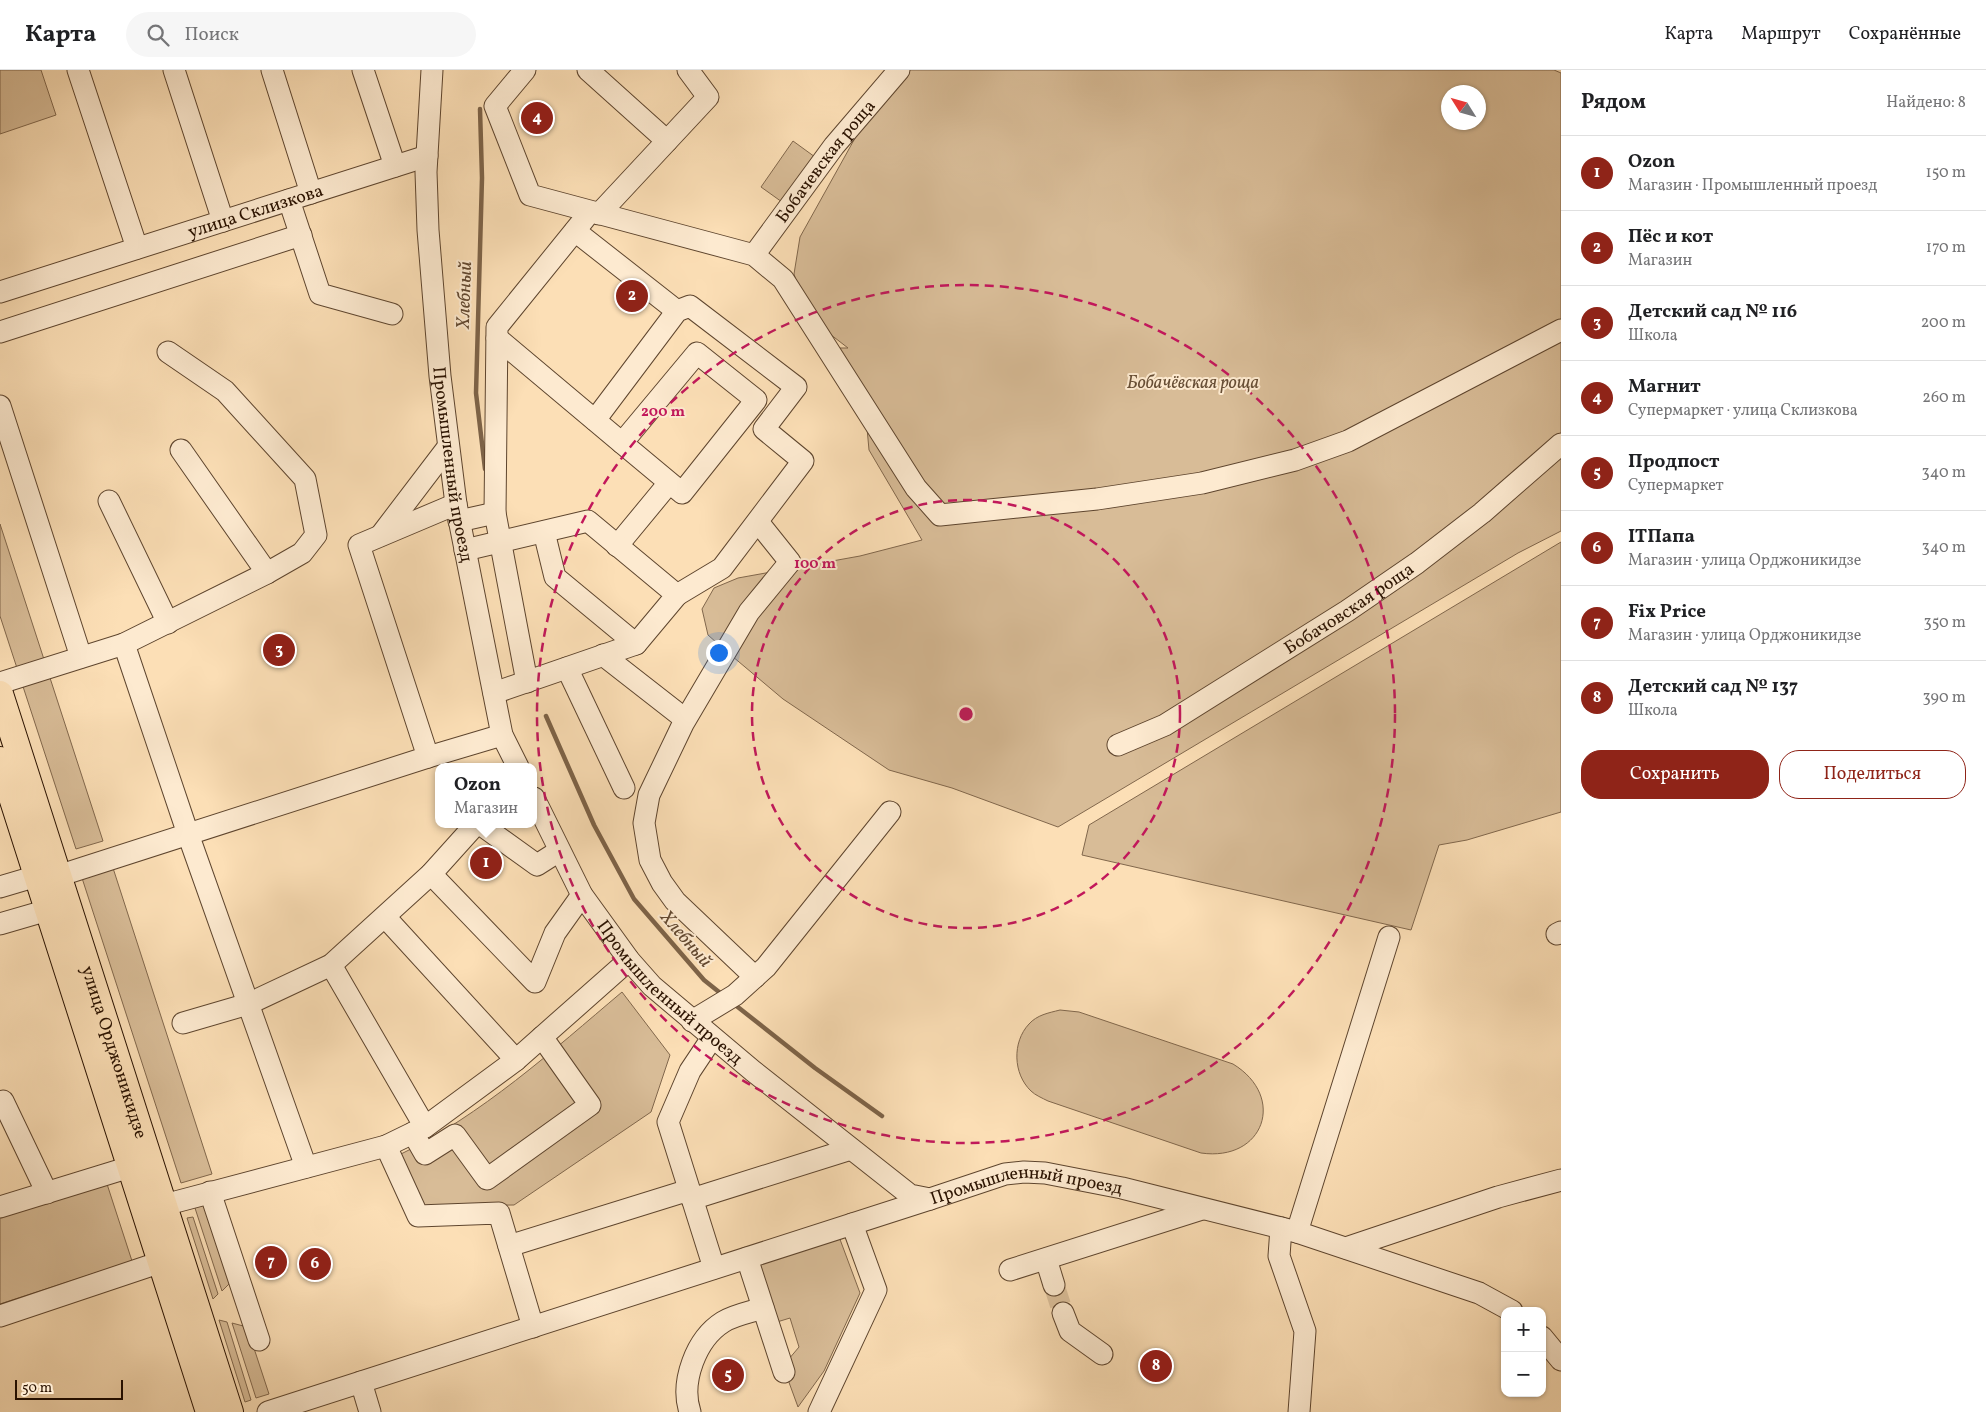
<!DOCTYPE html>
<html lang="ru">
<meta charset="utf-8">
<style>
:root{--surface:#fff;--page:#f6f6f6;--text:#202124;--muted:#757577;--line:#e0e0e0;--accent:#8f2418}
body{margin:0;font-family:Vollkorn,serif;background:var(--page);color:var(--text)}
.controls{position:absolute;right:15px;bottom:15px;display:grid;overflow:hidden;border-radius:10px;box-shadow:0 1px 4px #0004}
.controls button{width:45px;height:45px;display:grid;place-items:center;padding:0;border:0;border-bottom:1px solid var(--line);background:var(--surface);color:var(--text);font:25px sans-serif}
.compass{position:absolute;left:1441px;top:15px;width:45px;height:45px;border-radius:50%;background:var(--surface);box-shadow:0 1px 4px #0004;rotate:307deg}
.scale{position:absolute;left:15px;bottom:12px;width:108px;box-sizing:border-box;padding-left:5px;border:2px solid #2a1200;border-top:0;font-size:14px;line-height:18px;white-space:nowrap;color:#2a1200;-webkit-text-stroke:4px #fdead0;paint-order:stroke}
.you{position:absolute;left:718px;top:582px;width:18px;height:18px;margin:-12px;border:4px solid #fff;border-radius:50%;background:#1a73e8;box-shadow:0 0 0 8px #1a73e833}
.badge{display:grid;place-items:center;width:32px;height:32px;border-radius:50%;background:var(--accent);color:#fff;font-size:16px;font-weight:700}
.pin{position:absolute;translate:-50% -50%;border:2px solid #fff;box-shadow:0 1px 5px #0006}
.popup{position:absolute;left:435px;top:693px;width:102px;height:65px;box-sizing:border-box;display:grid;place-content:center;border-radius:10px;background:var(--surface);filter:drop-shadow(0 1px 4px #0005);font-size:16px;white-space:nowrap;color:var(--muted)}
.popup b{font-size:19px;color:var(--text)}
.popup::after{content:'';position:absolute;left:50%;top:100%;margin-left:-10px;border:10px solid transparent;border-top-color:var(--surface)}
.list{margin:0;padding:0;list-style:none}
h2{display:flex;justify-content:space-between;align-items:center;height:65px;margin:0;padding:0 20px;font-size:21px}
h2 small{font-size:16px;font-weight:400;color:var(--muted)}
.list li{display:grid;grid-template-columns:32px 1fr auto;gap:15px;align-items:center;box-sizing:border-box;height:75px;padding:0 20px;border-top:1px solid var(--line)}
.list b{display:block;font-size:19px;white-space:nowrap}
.list p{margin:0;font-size:16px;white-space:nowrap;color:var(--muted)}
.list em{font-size:16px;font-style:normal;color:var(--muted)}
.actions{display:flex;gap:10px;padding:15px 20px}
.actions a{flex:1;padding:11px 0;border:1px solid var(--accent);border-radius:20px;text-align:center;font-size:18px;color:var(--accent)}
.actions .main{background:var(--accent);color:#fff}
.icon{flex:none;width:28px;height:28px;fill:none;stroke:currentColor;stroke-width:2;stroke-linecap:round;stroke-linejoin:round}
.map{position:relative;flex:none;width:1561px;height:1342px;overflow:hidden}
header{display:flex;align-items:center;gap:30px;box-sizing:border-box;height:70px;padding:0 25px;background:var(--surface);border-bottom:1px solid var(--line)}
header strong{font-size:24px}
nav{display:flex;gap:28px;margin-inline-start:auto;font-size:18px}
.search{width:350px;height:45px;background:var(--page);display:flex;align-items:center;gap:12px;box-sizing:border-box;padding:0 18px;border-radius:28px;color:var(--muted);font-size:19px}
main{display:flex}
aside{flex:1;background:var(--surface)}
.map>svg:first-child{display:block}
.green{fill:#d8bc97;stroke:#81674c;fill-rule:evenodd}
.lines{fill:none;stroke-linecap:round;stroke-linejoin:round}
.stream{stroke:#7d6348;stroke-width:4.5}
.minor-tunnel{stroke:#dcc09b;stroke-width:21;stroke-dasharray:21 11;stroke-linecap:butt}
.minor-casing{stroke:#5e452e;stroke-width:23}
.major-casing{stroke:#2a1200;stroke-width:28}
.minor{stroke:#fdead0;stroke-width:21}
.major{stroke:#fcdfb6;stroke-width:26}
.ring{fill:none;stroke:#c2185b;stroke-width:2.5;stroke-dasharray:9 6}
.labels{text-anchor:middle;stroke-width:4;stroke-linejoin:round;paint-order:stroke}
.street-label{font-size:18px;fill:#2a1200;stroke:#fdead0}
.park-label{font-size:18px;font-style:italic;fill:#674e35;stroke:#fdead0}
.water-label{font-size:19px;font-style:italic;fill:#624830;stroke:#fdead0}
.centre{fill:#c2185b;stroke:#fdead0;stroke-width:2.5}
.ring-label{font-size:15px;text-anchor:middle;font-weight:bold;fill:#c2185b;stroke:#fdead0;stroke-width:4;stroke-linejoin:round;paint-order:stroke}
</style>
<header>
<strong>Карта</strong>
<div class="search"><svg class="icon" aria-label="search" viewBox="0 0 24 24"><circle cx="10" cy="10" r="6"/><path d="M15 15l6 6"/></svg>Поиск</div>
<nav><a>Карта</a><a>Маршрут</a><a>Сохранённые</a></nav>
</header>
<main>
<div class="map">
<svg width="1561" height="1342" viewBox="0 0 1561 1342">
<rect width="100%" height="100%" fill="#fcdfb6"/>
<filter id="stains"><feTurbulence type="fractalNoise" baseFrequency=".004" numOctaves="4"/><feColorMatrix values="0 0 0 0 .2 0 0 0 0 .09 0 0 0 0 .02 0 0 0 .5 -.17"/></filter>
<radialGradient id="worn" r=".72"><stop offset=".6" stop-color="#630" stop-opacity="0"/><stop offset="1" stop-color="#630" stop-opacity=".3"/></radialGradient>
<!-- green -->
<path class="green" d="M0,0H41L56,45L0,64Z
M910,0H1554L1561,3V461L1518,483L1058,757L952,718L889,700L783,629L726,581L708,565L702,539L714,518L738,508L860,486L922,470L869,380L864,325L834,278H848L808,247L794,204L800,167L859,61ZM1448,22H1478V52H1448Z
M793,71L815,87L782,132L761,117Z
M0,454L103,771L76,779L0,546Z
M1561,472V742L1467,770L1439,775L1411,860L1082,785L1089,755Z
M113,798L212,1104L181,1113L82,808Z
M622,922L670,985L651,1042L514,1135L422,1136L399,1085C482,1045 552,981 622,922Z
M1060,940L1079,942L1233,994C1287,1027 1264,1092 1201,1083L1048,1031C1042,1028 1035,1025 1031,1021C1013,1004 1012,972 1029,954C1037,945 1048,943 1060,940Z
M107,1114L132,1191L0,1234V1146Z
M206,1131L232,1211L222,1221L194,1135Z
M193,1147L218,1224L213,1229L187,1148Z
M838,1164L860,1223L824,1301L798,1337L783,1296L799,1277L790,1248L777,1252L758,1196L760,1192Z
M219,1250L227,1252L251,1330L245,1332Z
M232,1253L247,1257L269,1324L256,1328Z"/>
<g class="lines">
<!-- stream -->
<path class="stream" d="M480,39L482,108L476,323L485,399
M546,646L594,755L634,829L704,910L724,926
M734,934L815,998L882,1046"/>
<!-- minor-tunnel -->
<path class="minor-tunnel" d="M1054,1215L1063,1243"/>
<defs>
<g id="minor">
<path d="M78,0L137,178"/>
<path d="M174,0L223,151"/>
<path d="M272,0L311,123"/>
<path d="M363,0L395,96"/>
<path id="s1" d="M432,0L426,102L428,160L440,306L456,434L502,665L518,697"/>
<path d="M525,0L495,36L530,125L754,185L783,209L916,418L940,445L1097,429L1202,413L1295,390L1348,371L1561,260"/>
<path d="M588,0L667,71"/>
<path d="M289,130L320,224L392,244"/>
<path d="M599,144L708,27L688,0"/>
<path d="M575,161L677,241"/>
<path id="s2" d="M754,185L834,76L899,0"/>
<path id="s3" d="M0,222L427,86"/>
<path d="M0,262L301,165"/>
<path d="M497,268L622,373"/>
<path d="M697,283L756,330L682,423L622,373Z"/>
<path d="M0,336L81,587"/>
<path d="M595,350L677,241L690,236L796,317L764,359L803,391L722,498L677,525"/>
<path d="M181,380L267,503"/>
<path d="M109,431L168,553"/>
<path d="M459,451L495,443"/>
<path d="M544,462L555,507L636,574"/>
<path d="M381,465L448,377"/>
<path d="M617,476L669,413"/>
<path d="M465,480L588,451L677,525L636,574L494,623"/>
<path d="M124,574L188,764L306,1097"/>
<path d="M603,585L685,649"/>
<path d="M567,598L624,718"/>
<path d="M527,612L495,443L497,257L590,142"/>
<path d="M0,613L124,574L267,503L302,483L316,465L305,409L225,321L168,282"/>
<path id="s4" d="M1118,675L1165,655L1347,541L1417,493L1482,443L1561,374"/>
<path d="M428,687L359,475L456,434"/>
<path id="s5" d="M534,728L582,825L629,890L652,916L753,1001L910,1125L930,1129L1005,1104L1024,1102L1045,1103L1122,1118L1297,1162L1479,1223L1512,1241"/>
<path d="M480,754L537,795L559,781"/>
<path d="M431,804L535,912L555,863L582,825"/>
<path d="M58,806L428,687L502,665"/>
<path d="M0,817L37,806"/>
<path d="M386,848L516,990"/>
<path d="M0,854L48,840"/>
<path d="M1557,864L1561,862"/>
<path d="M331,895L425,1057"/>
<path d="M755,907L675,831L662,813L650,790L644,753L649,725L683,654L749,542L790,492L758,452"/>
<path d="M692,951L735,925L766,897L890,742"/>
<path d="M183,953L248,934L331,895L431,804L476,754"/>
<path d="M712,968L690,1001L668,1052L714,1198"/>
<path d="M0,1032L3,1031L47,1123"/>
<path d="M413,1063L425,1084L455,1065L487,1109L590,1035L542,967"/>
<path d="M386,1076L418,1146L499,1143L533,1257"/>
<path d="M210,1122L259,1270"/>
<path d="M692,1129L851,1079"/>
<path d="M164,1135L386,1076L425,1057L516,990L629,890"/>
<path d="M0,1137L130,1097"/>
<path d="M1281,1158L1279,1186L1305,1261L1299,1342"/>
<path d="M1297,1162L1389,867"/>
<path d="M509,1176L689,1120"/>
<path d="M1346,1178L1498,1127L1561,1110"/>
<path d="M747,1188L784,1302"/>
<path d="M1046,1189L1054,1215"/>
<path d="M1010,1200L1202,1139"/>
<path d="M1063,1243L1070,1261L1102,1284"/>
<path d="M0,1246L161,1192"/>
<path d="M1542,1267L1561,1290"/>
<path d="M361,1312L370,1342"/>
<path d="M268,1342L930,1129"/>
<path d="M690,1342C680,1312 696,1269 723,1252C734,1245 751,1242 763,1238"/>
<path d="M819,1342L876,1220L852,1154"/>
</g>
<g id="major">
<path id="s6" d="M0,624L230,1342"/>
<path d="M0,690L209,1342"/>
</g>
</defs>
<!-- minor casing -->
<use href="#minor" class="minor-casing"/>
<!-- major casing -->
<use href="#major" class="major-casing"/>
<!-- minor -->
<use href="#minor" class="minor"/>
<!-- major -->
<use href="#major" class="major"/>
</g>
<!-- distance rings -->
<g class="ring">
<circle cx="966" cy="644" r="214"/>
<circle cx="966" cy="644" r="429"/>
</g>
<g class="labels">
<!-- street labels -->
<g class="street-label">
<text dy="6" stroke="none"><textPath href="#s2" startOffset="118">Бобачевская роща</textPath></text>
<text dy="6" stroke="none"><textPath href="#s3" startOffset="268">улица Склизкова</textPath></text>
<text dy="6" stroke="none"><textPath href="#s1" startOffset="396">Промышленный проезд</textPath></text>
<text dy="6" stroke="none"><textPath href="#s4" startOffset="269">Бобачовская роща</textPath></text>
<text dy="6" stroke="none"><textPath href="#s5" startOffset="240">Промышленный проезд</textPath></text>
<text dy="6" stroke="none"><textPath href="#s6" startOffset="376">улица Орджоникидзе</textPath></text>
<text dy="6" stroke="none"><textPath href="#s5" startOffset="675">Промышленный проезд</textPath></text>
</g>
<!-- park labels -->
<g class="park-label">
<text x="1193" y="318">Бобачёвская роща</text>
</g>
<!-- water labels -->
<g class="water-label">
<text transform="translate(463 225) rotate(-88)" y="7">Хлебный</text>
<text transform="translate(687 868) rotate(49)" y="7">Хлебный</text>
</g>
</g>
<circle cx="966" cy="644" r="8" class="centre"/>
<g class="ring-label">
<text x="663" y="346">200 m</text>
<text x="815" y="498">100 m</text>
</g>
<rect width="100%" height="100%" filter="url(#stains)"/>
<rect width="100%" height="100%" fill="url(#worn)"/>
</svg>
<div class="controls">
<button>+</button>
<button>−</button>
</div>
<svg class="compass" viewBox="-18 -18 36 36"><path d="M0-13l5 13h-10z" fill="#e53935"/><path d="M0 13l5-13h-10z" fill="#757577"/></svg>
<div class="scale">50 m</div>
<div class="you"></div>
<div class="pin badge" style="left:486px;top:793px">1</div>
<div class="popup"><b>Ozon</b>Магазин</div>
<div class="pin badge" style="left:632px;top:226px">2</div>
<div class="pin badge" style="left:279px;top:580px">3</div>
<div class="pin badge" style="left:537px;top:48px">4</div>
<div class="pin badge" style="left:728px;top:1305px">5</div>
<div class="pin badge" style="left:315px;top:1194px">6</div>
<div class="pin badge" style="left:271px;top:1192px">7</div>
<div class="pin badge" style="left:1156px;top:1296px">8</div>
</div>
<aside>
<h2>Рядом<small>Найдено: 8</small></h2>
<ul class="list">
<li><span class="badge">1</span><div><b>Ozon</b><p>Магазин · Промышленный проезд</p></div><em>150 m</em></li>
<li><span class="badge">2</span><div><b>Пёс и кот</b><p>Магазин</p></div><em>170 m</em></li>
<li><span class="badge">3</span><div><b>Детский сад № 116</b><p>Школа</p></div><em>200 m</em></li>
<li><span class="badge">4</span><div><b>Магнит</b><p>Супермаркет · улица Склизкова</p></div><em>260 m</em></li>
<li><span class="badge">5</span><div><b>Продпост</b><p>Супермаркет</p></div><em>340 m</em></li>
<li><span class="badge">6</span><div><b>ITПапа</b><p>Магазин · улица Орджоникидзе</p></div><em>340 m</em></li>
<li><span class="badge">7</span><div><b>Fix Price</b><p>Магазин · улица Орджоникидзе</p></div><em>350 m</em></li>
<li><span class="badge">8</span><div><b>Детский сад № 137</b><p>Школа</p></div><em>390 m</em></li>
</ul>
<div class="actions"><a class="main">Сохранить</a><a>Поделиться</a></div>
</aside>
</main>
